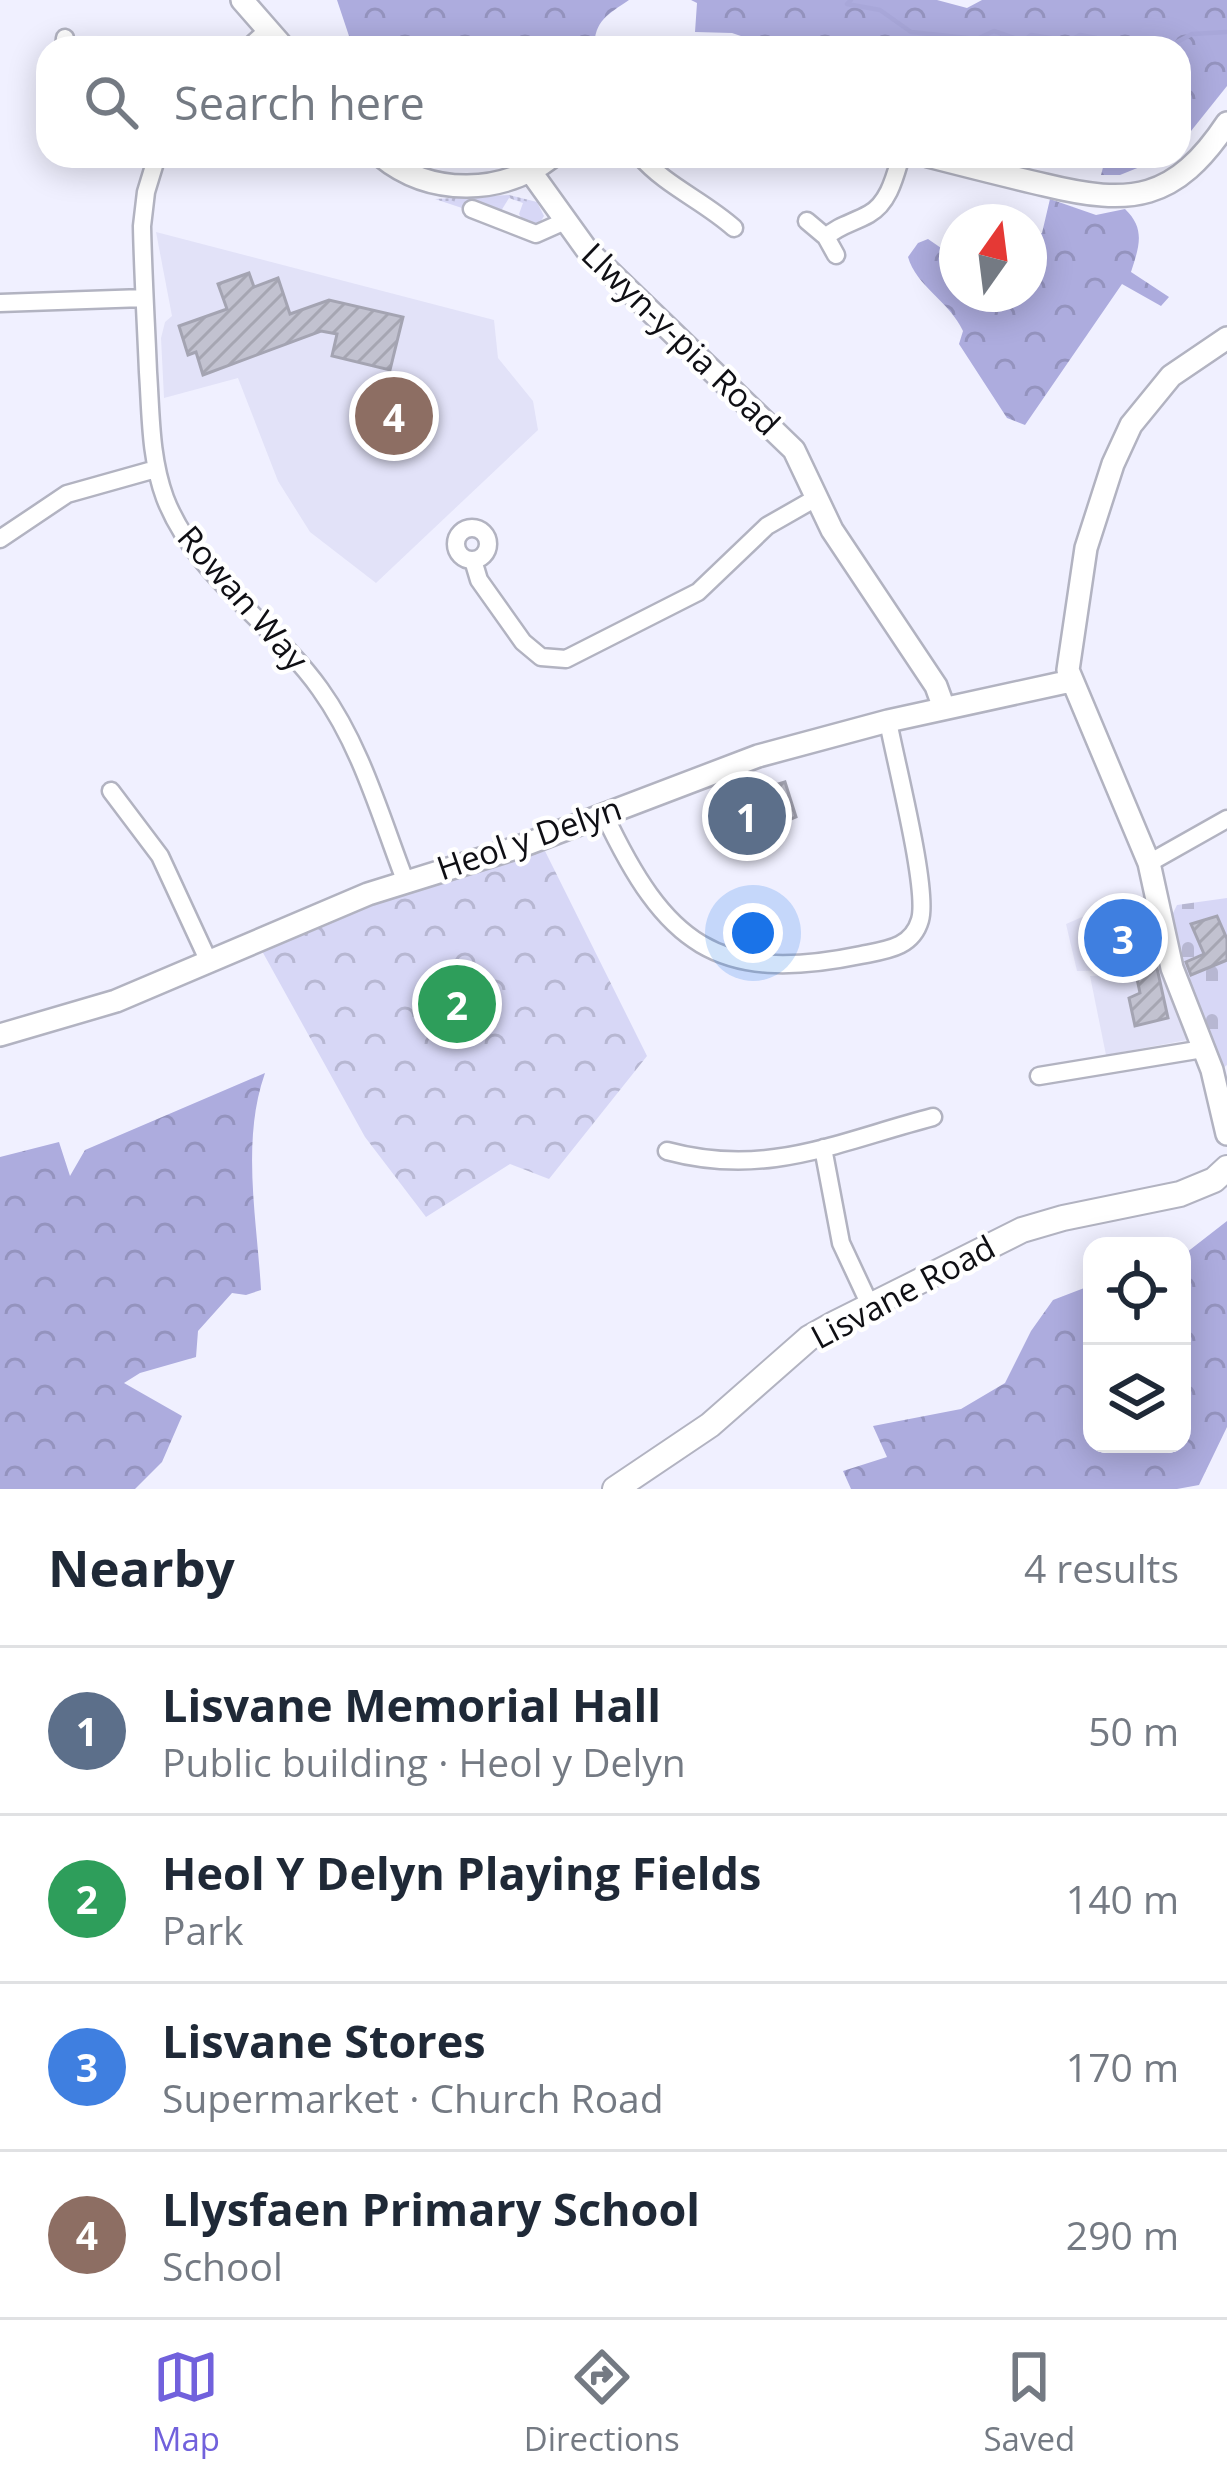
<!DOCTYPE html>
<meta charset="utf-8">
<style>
:root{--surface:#fff;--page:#f2f2f3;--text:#1f2937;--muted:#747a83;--line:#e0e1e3;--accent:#7161dc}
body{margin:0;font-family:"Open Sans",sans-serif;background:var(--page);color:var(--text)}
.controls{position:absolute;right:36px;bottom:36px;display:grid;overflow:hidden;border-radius:24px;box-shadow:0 6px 30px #0003}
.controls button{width:108px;height:108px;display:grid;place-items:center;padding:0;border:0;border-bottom:3px solid var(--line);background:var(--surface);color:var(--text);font:60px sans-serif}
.compass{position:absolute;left:939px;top:204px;width:108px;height:108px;border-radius:50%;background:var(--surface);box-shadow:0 6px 30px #0003;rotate:14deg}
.you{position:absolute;left:753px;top:933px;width:42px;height:42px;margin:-30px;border:9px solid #fff;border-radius:50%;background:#1a73e8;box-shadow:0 0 0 18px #1a73e833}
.badge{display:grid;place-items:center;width:78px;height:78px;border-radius:50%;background:var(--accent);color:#fff;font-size:39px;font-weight:700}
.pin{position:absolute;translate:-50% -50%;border:6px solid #fff;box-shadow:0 3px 12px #0006}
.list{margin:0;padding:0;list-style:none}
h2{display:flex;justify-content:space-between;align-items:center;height:156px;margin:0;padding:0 48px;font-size:51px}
h2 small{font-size:39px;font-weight:400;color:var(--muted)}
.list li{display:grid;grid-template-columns:78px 1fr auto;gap:36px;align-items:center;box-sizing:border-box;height:168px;padding:0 48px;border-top:3px solid var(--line)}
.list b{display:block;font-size:45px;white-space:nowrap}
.list p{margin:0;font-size:39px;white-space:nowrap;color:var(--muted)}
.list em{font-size:39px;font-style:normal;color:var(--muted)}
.icon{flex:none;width:66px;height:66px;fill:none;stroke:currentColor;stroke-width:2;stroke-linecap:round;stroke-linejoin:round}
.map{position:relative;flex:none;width:1227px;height:1489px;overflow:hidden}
.search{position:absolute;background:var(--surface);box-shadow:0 6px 30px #0003;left:36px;right:36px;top:36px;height:132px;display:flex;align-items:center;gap:30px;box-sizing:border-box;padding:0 42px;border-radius:36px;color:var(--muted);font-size:45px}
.sheet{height:828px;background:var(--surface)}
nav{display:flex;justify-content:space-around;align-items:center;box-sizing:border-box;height:168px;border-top:3px solid var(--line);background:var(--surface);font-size:33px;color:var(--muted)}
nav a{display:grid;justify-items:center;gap:6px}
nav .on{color:var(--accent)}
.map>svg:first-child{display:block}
.built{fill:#e2e2f8}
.grass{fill:url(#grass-tufts)}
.forest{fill:url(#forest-crowns)}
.cemetery{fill:url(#cemetery-stones)}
.park{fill:url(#park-crowns)}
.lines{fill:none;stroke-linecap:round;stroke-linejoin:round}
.stream{stroke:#a8a7d9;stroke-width:4.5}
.building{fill:url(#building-hatch);stroke:#a4a4b2;stroke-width:3}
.minor-casing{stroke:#b2b3c1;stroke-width:21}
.tertiary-casing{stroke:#b2b3c1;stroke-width:26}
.secondary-casing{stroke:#b2b3c1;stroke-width:28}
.minor{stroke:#fff;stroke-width:16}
.tertiary{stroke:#fff;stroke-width:21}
.secondary{stroke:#fff;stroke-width:24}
.labels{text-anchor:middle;stroke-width:9;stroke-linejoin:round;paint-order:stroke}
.street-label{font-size:33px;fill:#0f0f14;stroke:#fff}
</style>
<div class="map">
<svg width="1227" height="1489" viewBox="0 0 1227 1489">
<defs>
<pattern id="grass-tufts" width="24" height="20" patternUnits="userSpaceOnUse" patternTransform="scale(3)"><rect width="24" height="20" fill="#d7d7f6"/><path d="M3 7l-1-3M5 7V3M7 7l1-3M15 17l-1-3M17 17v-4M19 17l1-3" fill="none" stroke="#b7b7d2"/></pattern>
<pattern id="forest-crowns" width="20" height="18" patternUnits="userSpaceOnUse" patternTransform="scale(3)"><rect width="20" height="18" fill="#adacde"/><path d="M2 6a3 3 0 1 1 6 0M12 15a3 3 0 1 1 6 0" fill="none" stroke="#9493be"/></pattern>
<pattern id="cemetery-stones" width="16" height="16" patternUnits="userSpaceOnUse" patternTransform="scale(3)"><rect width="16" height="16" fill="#d7d7f6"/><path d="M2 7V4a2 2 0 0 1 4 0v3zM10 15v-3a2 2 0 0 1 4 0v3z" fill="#b7b7d2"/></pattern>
<pattern id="park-crowns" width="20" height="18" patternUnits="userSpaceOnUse" patternTransform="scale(3)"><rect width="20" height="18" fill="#d7d7f6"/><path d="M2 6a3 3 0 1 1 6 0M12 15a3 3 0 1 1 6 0" fill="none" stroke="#b7b7d2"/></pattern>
<pattern id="building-hatch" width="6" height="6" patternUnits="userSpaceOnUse" patternTransform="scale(3)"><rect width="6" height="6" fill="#c2c2d0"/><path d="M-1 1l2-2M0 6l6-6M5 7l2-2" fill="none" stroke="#a6a6b2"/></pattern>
</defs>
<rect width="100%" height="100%" fill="#f0f0ff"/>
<!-- built -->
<path class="built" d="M156,232L494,320L498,358L533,401L538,430L376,583L310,532L278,481L238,378L164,398L161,338L165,322L172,316Z
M1146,896L1158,953L1129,961L1127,970L1077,971L1066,924L1119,901Z
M1160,958L1187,1040L1106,1055L1090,976L1130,974L1134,963Z"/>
<!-- grass -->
<path class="grass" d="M509,195L537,202L544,216L538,226L522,219L519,214L523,203L509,198L501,211L470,200L462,208L435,199Z"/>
<!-- forest -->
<path class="forest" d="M337,0H629C607,15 595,20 594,48H357L350,39Z
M691,0H937L967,8L982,0H1227V86L1179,146V48H777L732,33L695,32L697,3Z
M1106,156H1167L1120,175H1101Z
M1050,199L1096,215L1125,209C1146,229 1139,247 1131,272L1169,297L1161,306L1122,284L1025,425L1007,418L959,344L963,331C950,302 916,286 908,257L918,243L928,239L957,259V294H1029V237L1042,233Z
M265,1073C241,1141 257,1219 261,1290L246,1295L232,1293L198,1331L196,1357L140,1373L124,1383L182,1416L162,1462L135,1489H0V1157L59,1142L70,1176L85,1150Z
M1227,1221V1427L1199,1485L1177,1489H851L843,1471L887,1457L873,1426L961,1409L1005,1383L1031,1331L1053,1300L1092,1285V1444H1182V1256Z"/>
<!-- cemetery -->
<path class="cemetery" d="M1227,898V1065L1219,1071L1186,988L1169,921L1177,905Z"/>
<!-- park -->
<path class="park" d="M545,851L647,1056L549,1179L510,1164L426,1217L365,1137L262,951L386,898Z"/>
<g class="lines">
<!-- stream -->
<path class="stream" d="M851,0L847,4L880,10L911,32L977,39L994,31L1023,41L1031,35L1051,38L1062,45L1080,35L1150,48
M1166,48L1192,34L1227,32"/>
</g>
<!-- building -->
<path class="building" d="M249,273L254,287L278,278L290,314L329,300L403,317L390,370L332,356L337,334L321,331L203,375L196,352L188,355L179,326L227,309L218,284Z
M785,782L796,817L762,831L725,838L715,809L738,802L737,797Z
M1121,909L1140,957L1117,966L1113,958L1106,961L1093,929L1103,925L1099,918Z
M1217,916L1227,939V960L1191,975L1186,962L1204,954L1191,924Z
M1155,959L1168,1018L1135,1026L1129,998L1140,993L1134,964Z"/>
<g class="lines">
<defs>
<path id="minor" d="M64,48L65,38
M248,48L268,30
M157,156L146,192L142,226C143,275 146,323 148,372C151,415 150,457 165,498C195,576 273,623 320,689C361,746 380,815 405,880
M640,156C666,186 704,201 734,228
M1006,176L1011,156
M472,209L536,234L563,222
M807,221L826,237L836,255
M826,237C839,225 853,223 869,214C889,203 895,176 901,156
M0,303L144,298
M456 544a16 16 0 1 1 32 0a16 16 0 1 1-32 0Z
M0,539L67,494L156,469
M473,560L479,580L523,642L541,657L566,659L698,592L767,526L816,498
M111,791L160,856L209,962
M604,814C665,943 716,985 861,955C886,950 912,948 920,920C929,890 895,760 888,721
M1149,863L1227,819
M1039,1076L1203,1049
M823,1148L841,1243L870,1305
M667,1151C767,1178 837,1142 933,1117"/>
<path id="tertiary" d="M242,0L284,48
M381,156C431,197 503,195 553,156
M928,156C967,166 1006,176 1045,185C1131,206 1175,201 1227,123
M531,172L587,250L794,450L832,530L936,686L944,708
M1227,338L1171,376L1131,425L1113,464L1086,548L1068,670L1149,863L1172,968L1212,1070L1227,1134
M0,1035L116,1001L368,894L519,847L758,756L888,721L1071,681"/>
<path id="secondary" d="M615,1489L710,1425L809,1338L834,1324L1022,1230L1063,1218L1180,1194L1214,1180L1227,1168"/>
</defs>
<!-- minor casing -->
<use href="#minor" class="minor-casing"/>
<!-- tertiary casing -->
<use href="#tertiary" class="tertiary-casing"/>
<!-- secondary casing -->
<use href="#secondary" class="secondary-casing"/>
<!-- minor -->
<use href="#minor" class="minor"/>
<!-- tertiary -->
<use href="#tertiary" class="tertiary"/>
<!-- secondary -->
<use href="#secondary" class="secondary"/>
</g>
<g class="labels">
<!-- street labels -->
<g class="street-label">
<text transform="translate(681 339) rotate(44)" y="12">Llwyn-y-pia Road</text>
<text transform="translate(243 598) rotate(49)" y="12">Rowan Way</text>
<text transform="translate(529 838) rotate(-19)" y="12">Heol y Delyn</text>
<text transform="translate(903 1292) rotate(-28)" y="12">Lisvane Road</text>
</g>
</g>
</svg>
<div class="controls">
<button><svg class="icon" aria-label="locate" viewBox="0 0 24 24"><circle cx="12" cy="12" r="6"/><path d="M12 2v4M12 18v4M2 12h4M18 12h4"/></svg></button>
<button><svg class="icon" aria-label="layers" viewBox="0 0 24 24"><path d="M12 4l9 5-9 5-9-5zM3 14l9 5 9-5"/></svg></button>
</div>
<svg class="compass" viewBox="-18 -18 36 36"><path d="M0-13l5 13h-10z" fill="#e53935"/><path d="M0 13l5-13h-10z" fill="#747a83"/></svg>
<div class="you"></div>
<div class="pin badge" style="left:747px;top:816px;background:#5c6f8a">1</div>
<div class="pin badge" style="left:457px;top:1004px;background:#2e9e5b">2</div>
<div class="pin badge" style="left:1123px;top:938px;background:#3f7fe0">3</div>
<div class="pin badge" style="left:394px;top:416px;background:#8d6e63">4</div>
<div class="search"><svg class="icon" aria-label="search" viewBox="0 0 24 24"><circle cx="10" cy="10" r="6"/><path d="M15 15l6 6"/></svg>Search here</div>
</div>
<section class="sheet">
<h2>Nearby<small>4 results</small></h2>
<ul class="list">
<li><span class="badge" style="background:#5c6f8a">1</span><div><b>Lisvane Memorial Hall</b><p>Public building · Heol y Delyn</p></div><em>50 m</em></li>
<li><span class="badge" style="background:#2e9e5b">2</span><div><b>Heol Y Delyn Playing Fields</b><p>Park</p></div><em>140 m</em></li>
<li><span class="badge" style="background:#3f7fe0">3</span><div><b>Lisvane Stores</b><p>Supermarket · Church Road</p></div><em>170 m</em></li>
<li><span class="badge" style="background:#8d6e63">4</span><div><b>Llysfaen Primary School</b><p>School</p></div><em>290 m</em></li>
</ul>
</section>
<nav>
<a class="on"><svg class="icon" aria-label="map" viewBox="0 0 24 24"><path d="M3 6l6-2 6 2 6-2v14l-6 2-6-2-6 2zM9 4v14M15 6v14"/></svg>Map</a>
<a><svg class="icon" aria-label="directions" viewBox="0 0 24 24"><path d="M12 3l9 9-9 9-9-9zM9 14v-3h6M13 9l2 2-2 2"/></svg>Directions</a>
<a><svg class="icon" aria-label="saved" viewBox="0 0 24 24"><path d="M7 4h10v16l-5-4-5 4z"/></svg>Saved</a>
</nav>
